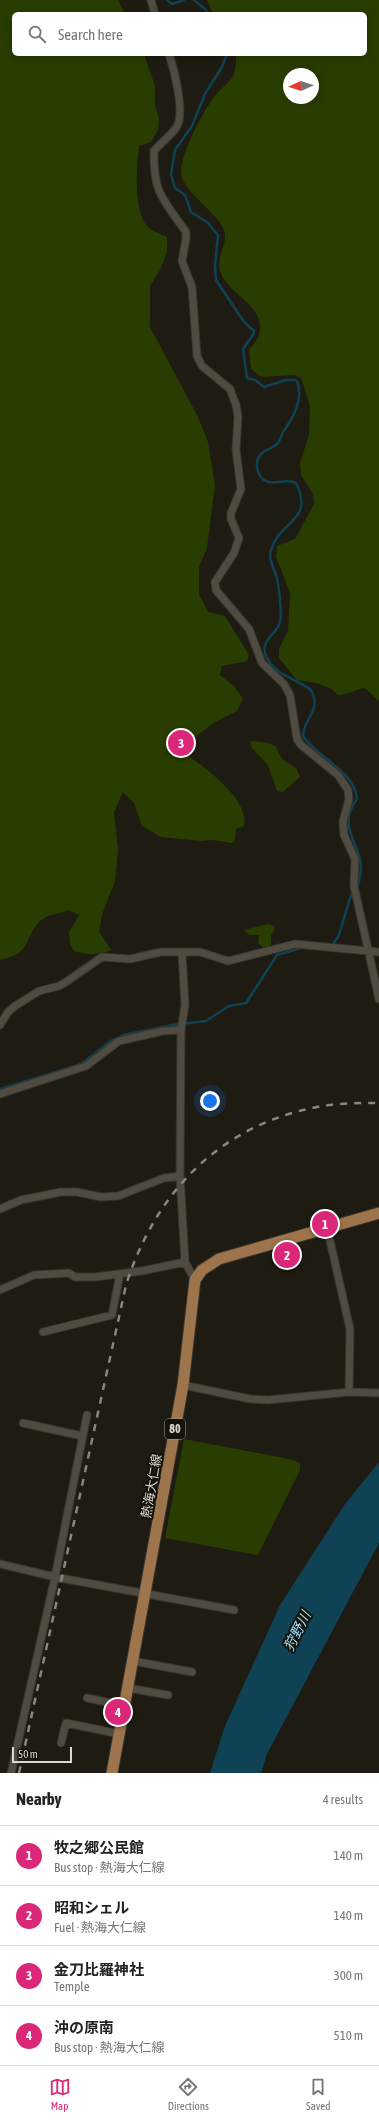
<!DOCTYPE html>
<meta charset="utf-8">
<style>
:root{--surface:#fff;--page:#f2f2f2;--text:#222;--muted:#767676;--line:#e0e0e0;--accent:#db2777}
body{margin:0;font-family:"Asap Condensed","Noto Sans JP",sans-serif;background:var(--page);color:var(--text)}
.compass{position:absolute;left:283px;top:68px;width:36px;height:36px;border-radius:50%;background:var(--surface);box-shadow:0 2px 10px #0003;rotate:267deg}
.scale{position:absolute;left:12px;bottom:10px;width:60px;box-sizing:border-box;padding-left:4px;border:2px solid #dad8d2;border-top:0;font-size:11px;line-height:14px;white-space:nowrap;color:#dad8d2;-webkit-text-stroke:3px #151209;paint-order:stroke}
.you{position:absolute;left:210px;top:1101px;width:14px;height:14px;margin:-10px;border:3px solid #fff;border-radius:50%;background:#1a73e8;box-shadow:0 0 0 6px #1a73e833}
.badge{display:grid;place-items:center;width:26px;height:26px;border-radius:50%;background:var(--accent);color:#fff;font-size:13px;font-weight:700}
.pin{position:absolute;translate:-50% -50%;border:2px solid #fff;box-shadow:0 1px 4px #0006}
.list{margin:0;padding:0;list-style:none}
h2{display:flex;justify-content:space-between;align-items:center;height:52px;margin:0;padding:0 16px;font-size:17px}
h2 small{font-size:13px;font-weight:400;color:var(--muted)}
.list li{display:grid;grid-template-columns:26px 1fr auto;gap:12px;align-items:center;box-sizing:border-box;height:60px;padding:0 16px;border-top:1px solid var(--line)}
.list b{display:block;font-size:15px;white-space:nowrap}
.list p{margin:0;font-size:13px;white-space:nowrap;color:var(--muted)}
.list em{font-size:13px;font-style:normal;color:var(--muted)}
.icon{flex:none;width:22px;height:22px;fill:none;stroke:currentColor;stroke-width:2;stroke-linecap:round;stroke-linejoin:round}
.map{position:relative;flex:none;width:379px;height:1773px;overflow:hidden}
.search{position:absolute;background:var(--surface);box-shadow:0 2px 10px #0003;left:12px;right:12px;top:12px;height:44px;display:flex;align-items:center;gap:10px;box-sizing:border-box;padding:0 14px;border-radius:6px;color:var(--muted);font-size:15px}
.sheet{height:292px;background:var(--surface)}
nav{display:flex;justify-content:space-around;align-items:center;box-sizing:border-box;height:56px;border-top:1px solid var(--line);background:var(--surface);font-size:11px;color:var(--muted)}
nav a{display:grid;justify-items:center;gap:2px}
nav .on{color:var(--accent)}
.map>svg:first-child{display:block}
.green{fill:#293d00;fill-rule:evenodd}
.water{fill:#0e4254}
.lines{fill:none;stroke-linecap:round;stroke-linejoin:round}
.stream{stroke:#0e4254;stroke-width:2.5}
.minor-casing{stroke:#36342f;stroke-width:9}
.primary-casing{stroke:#36342f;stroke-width:13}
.minor{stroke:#4f4b41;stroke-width:7}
.primary{stroke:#9e744c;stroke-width:11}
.rail{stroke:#88867e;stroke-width:2.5;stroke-dasharray:7 7;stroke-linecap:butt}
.labels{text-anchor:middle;stroke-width:4;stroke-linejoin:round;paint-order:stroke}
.shield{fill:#151209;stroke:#9f9d96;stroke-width:1}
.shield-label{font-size:12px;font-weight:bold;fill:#dad8d2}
.street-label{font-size:13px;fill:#dad8d2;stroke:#151209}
.water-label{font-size:14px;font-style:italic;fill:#9de1fd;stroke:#151209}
</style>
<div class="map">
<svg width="379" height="1773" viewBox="0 0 379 1773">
<rect width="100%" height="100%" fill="#1e1b12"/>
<!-- green -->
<path class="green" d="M0,0H118L125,14H14V54H144L155,86V106L159,117L158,130L151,142L139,146C137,166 132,214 150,229C154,232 161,234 167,237V252L160,270L150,286V327L198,417L208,442L215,485L207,548L199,567V594L208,612L225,616L249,655L247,661L222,666L220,675L235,687L243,699L237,711L215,722L184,745L186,754C205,768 249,798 244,826L236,829L235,840L232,843L213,840L201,841L161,837L142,826L134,803L123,792L114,812L118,849L115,881L103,912L99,931L111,950C100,955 86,955 74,951L70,944L69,932L79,915L69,910C61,913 46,915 40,921C22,940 33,953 0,960Z
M207,0H379V701L365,688C355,689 349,695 338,695L332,689L316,683L297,680L279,658V649L288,631L290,593L276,557L277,546L295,539L314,504L313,494L301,475L300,463L309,435L310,406L301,378L294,375L261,377L251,369L249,350C252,345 258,340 259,335C267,307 230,295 221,274C214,259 229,245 224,230C221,218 188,194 182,178C176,160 205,107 217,93C222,88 228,83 232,78C236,72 236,61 236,54H365V14H213ZM289,74H313V98H289Z
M251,741L268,743L275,746L283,760L296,768L300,777L283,792L277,791L268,765L252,748L250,744Z
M268,924L274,926L275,930L271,935V944L267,948L262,947L258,943L259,935H249L244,930Z
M184,1439L289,1459L300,1463V1470L258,1555L165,1538Z"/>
<!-- water -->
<path class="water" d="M379,1462V1543L267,1754L261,1773H210L225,1726L280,1605L345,1504Z"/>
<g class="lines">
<!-- stream -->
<path class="stream" d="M167,0L172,4L184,0
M194,0L206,10L207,14
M227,54L222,67L205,94L192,126L175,150L171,174L175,188L185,195L191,212L207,222L218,235L215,266L216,280L244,322L254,331V333L243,349L247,378L255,380L264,387L286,380H295L297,381C304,400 293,418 283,432C281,436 280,440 278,443C273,448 267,449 262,453C254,460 256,474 264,480C274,487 286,477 296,483C315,522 279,520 271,550C268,561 275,569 277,579C279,586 282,615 280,622C277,634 259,641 266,656C275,676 296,678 311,690C322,712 304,717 303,736C316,757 355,771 357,799C339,824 354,835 360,860C362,868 360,880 357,888
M332,946L339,935L350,898L354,892
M0,1089L81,1064L111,1041L124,1035L172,1025L206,1021L229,1006L246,1003L277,955L301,948"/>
<defs>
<path id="minor" d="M151,0L155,14
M169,54C174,69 186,115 176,128C170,136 161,143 154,151C153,193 163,199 186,232V239L182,261L192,287L197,356L202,366L230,389L236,405L238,416L236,450L241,489L231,513V519L239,538L234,553L215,582L216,590L249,629L262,663L284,684L290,695L297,739L301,745L338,775L348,790L349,799L343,822L344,835L355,859L354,886L379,999
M182,952L185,1005L181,1030L180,1176L185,1262L195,1280
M0,1025L8,1012L15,1006L39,991L59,986L66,982L102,957L130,959L161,952H200L228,961L295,944L379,952
M0,1094L86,1066L119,1041L163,1031L181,1030
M0,1209L21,1200L61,1192H77L101,1197L118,1196L164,1178L180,1176
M327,1227L350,1329L349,1392
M0,1290L34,1275L69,1273L75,1277H95L142,1271L185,1262
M43,1332L112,1315L120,1274
M183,1385L250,1399L268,1400L349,1392L379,1393
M23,1423L82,1436
M0,1564L55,1577L234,1610
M133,1661L192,1672
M128,1688L168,1695
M87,1698L125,1706
M61,1743L66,1723L120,1734
M11,1773L55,1577L87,1415"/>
<path id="primary" d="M112,1773L183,1385L195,1280L202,1270L219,1259L379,1213"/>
</defs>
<!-- minor casing -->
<use href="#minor" class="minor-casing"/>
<!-- primary casing -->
<use href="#primary" class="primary-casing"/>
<!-- minor -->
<use href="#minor" class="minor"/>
<!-- primary -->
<use href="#primary" class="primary"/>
<!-- rail -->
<path class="rail" d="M19,1773L126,1285C155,1194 217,1128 312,1108C334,1103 357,1103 379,1103"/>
</g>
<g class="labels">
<!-- shield labels -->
<rect class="shield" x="165" y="1419" width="20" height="20" rx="3"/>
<g class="shield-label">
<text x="175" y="1433">80</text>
</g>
<!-- street labels -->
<g class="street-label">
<text transform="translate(151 1486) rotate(-80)" y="5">熱海大仁線</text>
</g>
<!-- water labels -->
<g class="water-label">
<text transform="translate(297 1631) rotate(-63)" y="5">狩野川</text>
</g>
</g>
</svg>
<svg class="compass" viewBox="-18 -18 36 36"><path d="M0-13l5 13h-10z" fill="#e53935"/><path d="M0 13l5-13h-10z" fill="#767676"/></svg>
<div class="scale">50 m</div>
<div class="you"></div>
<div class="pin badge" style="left:325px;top:1224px">1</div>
<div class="pin badge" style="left:287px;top:1255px">2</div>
<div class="pin badge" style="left:181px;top:743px">3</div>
<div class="pin badge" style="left:118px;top:1712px">4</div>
<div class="search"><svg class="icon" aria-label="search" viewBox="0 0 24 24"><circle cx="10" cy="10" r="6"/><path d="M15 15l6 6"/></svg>Search here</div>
</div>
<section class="sheet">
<h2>Nearby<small>4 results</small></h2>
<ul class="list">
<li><span class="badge">1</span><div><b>牧之郷公民館</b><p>Bus stop · 熱海大仁線</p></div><em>140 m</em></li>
<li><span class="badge">2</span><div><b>昭和シェル</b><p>Fuel · 熱海大仁線</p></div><em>140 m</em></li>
<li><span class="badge">3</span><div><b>金刀比羅神社</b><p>Temple</p></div><em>300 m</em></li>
<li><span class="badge">4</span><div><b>沖の原南</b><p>Bus stop · 熱海大仁線</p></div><em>510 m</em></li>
</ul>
</section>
<nav>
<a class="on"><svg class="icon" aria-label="map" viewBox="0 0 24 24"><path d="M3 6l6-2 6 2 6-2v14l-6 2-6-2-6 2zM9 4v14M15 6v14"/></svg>Map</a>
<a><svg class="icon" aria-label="directions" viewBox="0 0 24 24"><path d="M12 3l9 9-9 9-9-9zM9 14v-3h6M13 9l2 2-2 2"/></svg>Directions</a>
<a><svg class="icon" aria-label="saved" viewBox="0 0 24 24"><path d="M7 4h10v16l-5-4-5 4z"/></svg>Saved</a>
</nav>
